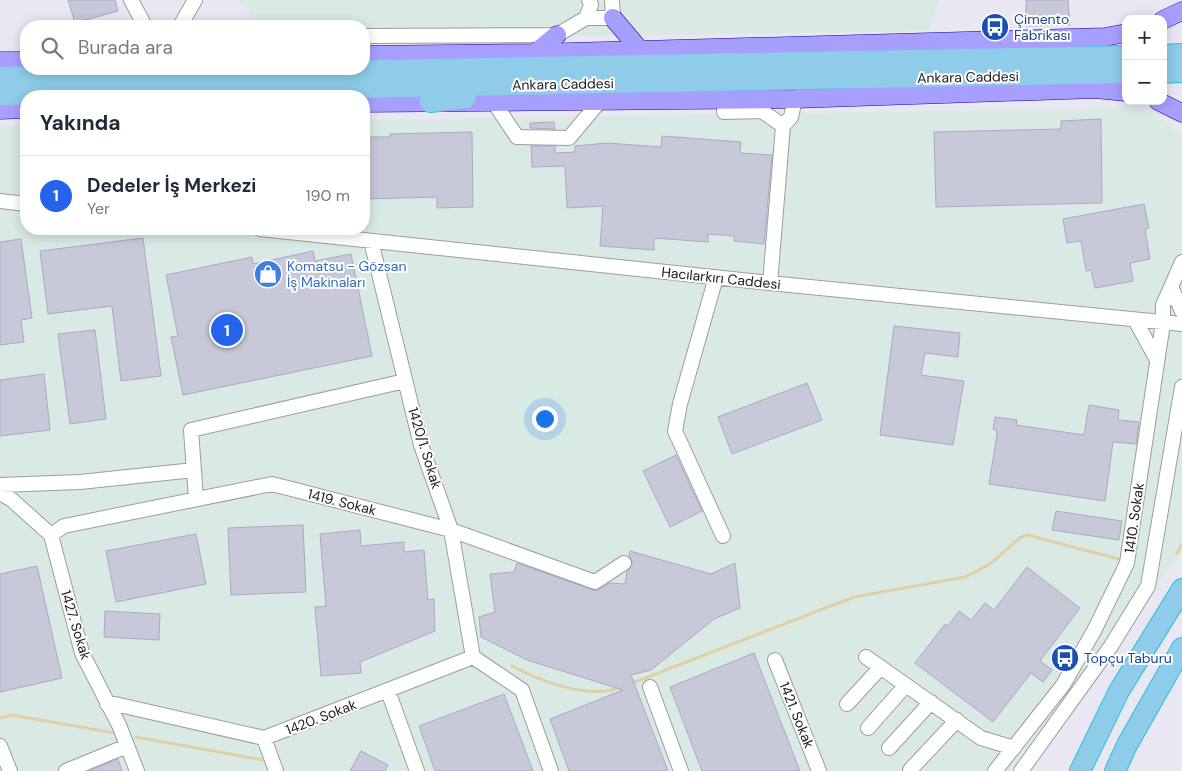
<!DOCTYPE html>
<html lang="tr">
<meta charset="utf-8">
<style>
:root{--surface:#fff;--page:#f6f6f7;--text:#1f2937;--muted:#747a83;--line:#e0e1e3;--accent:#2563eb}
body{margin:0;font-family:"DM Sans",sans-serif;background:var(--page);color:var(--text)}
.controls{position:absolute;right:15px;top:15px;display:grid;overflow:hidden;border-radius:10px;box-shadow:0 2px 12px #0003}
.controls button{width:45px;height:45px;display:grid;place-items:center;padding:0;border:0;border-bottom:1px solid var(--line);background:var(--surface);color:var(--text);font:25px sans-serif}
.you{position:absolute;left:544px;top:418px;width:18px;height:18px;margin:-12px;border:4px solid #fff;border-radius:50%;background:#1a73e8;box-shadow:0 0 0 8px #1a73e833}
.badge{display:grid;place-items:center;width:32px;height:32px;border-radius:50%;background:var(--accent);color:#fff;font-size:16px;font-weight:700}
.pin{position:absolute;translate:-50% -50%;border:2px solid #fff;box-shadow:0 1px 5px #0006}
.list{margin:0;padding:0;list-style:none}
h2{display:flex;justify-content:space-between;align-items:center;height:65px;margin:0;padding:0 20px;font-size:21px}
h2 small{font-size:16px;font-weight:400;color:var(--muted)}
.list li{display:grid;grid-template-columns:32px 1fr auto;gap:15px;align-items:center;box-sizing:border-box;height:80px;padding:0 20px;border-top:1px solid var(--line)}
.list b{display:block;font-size:19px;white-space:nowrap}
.list p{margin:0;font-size:16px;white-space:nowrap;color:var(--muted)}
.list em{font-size:16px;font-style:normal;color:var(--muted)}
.icon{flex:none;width:28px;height:28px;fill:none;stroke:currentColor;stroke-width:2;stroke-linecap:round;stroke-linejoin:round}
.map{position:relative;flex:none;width:1182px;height:771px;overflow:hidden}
.search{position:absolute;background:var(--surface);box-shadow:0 2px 12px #0003;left:20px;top:20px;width:350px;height:55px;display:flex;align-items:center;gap:12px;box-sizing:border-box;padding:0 18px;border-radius:20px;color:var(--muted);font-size:19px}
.panel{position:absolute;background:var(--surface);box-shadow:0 2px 12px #0003;left:20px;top:90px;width:350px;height:145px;border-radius:20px}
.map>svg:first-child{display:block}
.industrial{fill:#d9eae5}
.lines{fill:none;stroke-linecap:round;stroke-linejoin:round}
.stream{stroke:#dfd0a7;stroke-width:3}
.building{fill:#c7c8d8;stroke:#a9aac3}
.minor-casing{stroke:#9d9d9d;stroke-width:16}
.major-casing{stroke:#1b009d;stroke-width:19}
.highway-casing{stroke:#24c0de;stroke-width:22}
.minor{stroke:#fff;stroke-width:14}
.major{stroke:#a69ffd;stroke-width:18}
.highway{stroke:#8ecce9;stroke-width:20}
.labels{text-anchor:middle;stroke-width:4;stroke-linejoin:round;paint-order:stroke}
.transit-label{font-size:14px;fill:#164399;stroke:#fff;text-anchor:start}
.street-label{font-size:14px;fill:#202020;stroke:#fff}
.shop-label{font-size:14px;fill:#366cbe;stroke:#fff;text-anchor:start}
</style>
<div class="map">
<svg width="1182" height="771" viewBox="0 0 1182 771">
<rect width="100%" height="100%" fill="#e9e7f1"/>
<!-- industrial -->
<path class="industrial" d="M238,0H939L930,31L364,39V26H260Z
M1139,108L1170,125L1182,137V552L1042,727L1010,771H0V126L26,125V229H364V120Z"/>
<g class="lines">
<!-- stream -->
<path class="stream" d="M1177,553L1182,544
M512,666C543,682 588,700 622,687
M630,684L854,597L965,577L990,564L1021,537L1028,535L1122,560
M0,718L12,715L114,733
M136,737L263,760"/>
</g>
<!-- building -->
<path class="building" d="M68,0H115L118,11L75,23Z
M1026,0H1068L1070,25L1026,26Z
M1101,119L1102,203L936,207L934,132L1061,129V121Z
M554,122L555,129L530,128V123Z
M472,132L473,207L437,208V197L364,199V137H390V134Z
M662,136L741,142L740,153L772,155L764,244L734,241V236L708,234V242L654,238V250L600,246L603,206L567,208L565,166L532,167L531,146H555V153L575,152V146L607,143L661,147Z
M1144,204L1149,228L1145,229L1150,259L1130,263L1133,281L1095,288L1091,270L1086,271L1081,241L1067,243L1063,219Z
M143,238L161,376L121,381L112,306L48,314L40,251Z
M21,239L32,318L21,320L24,342L0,345V242Z
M313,251L315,261L351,254L372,356L183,395L171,337L178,336L166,275L252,257L253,264Z
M894,326L960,333L958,357L925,353L921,375L964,381L953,445L880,435Z
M95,330L106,419L70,424L58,334Z
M44,374L50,430L0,436V380Z
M807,383L822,420L732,454L718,417Z
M1089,405L1119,410L1118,420L1139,422L1136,444L1113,442L1105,501L989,484L997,434L996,430L993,429L995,417L1017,420L1016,425L1084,435Z
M676,455L702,511L670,527L643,471Z
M1056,511L1122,521L1119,540L1052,530Z
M303,525L306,592L231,595L228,528Z
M360,530L361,546L404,542V552L424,550L428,600L434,599L435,631L360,662L361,673L321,676L315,607L326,606L320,534Z
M196,534L206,584L116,602L106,551Z
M630,551L711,574L735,563L740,608L714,619L651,670L631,675L668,771H569L550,719L623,690L527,660L481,637L479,617L495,612L490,574L514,572L517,563L596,591L610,583L625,584L627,572L633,563L629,556Z
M37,566L62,678L0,692V574Z
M1027,567L1080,608L1040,661L1052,670L1043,682L1031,673L993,722L915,663L945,624L948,626L959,611L971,620L985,603L994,610Z
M105,611L160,614L159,640L104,637Z
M754,653L800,771H702L670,687Z
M504,694L533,771H435L419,726Z
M361,751L388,765L385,771H350Z
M118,759L122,771H89Z"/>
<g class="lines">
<defs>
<path id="minor" d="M131,0L145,26
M586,18L591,5L589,0
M180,26L195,0
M364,36L557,35L586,18H613L612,0
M724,99V112L762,111L783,126
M493,101L517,137L569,138L600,101
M0,201L26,204
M260,229L770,283L1182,324
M371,241L421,445L451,530L473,657
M716,277L680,404L675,431L723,536
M770,283L783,126L791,117L795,99
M1171,287L1182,311
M1135,320L1157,360
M0,485L80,482L194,470
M0,493L12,500L51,535L82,653L119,725L137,771
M196,499L191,430L405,381
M51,535L64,526L272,484L451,530L595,582L624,563
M473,657L522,690L551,771
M866,657L981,738L1014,748
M775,660L819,771
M650,687L681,771
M388,691L417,771
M107,704H115L264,738L473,657
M847,704L881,667
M868,728L906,685
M264,738L276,771
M0,746L10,771
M889,748L931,702
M910,770L957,720
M66,771L127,746
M995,771L1063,685L1095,629L1127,563L1163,323V305L1182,262
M1021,771L1111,646L1148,586L1182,387"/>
<path id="major" d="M613,18L640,50
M1163,20L1182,11
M535,53L557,35
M364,55L535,53L1105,37L1126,33
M0,61H26
M1158,101L1182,113
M364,103L795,99L1095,89L1126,92
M0,110L26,109"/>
<path id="highway" d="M1163,55L1182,54
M1163,73L1182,72
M0,77L1126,56
M0,95L1126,73
M430,102L466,98
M1080,771L1119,691L1182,589
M1115,771L1127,745L1182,648"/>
</defs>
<!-- minor casing -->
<use href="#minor" class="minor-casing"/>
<!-- major casing -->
<use href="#major" class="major-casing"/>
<!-- highway casing -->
<use href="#highway" class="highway-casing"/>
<!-- minor -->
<use href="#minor" class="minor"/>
<!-- major -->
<use href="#major" class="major"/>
<!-- highway -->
<use href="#highway" class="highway"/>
</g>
<!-- icons -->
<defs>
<symbol id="bus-disc" viewBox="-11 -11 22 22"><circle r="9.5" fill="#1a4fb4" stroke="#fff"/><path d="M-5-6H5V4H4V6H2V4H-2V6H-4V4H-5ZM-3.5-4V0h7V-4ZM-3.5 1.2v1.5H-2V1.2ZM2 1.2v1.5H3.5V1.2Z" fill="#fff"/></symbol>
<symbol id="shop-disc" viewBox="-11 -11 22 22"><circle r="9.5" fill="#3f7fe0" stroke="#fff"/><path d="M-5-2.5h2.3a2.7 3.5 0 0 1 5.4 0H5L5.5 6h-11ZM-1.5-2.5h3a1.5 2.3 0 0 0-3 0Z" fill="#fff"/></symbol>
</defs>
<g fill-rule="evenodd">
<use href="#bus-disc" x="979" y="11" width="32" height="32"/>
<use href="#shop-disc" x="252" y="258" width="32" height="32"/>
<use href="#bus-disc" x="1049" y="642" width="32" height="32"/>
</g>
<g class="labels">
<!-- transit labels -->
<g class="transit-label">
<text x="1014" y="24">Çimento<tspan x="1014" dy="16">Fabrikası</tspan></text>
<text x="1084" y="663">Topçu Taburu</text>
</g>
<!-- street labels -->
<g class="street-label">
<text transform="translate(968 77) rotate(-1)" y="5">Ankara Caddesi</text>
<text transform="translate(563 84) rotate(-1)" y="5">Ankara Caddesi</text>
<text transform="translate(721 278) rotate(6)" y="5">Hacılarkırı Caddesi</text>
<text transform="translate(425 448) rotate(73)" y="5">1420/1. Sokak</text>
<text transform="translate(342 502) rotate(14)" y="5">1419. Sokak</text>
<text transform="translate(1134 518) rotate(-82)" y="5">1410. Sokak</text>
<text transform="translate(76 625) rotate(73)" y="5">1427. Sokak</text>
<text transform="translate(797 715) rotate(68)" y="5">1421. Sokak</text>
<text transform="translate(321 717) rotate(-21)" y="5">1420. Sokak</text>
</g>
<!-- shop labels -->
<g class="shop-label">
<text x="287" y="271">Komatsu - Gözsan<tspan x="287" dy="16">İş Makinaları</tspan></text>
</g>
</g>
</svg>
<div class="controls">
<button>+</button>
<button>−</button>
</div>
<div class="you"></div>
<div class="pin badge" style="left:227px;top:330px">1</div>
<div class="search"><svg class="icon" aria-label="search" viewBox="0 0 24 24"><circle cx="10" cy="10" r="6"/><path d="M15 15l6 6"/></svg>Burada ara</div>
<section class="panel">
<h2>Yakında<small></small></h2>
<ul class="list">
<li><span class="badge">1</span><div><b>Dedeler İş Merkezi</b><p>Yer</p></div><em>190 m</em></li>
</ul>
</section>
</div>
